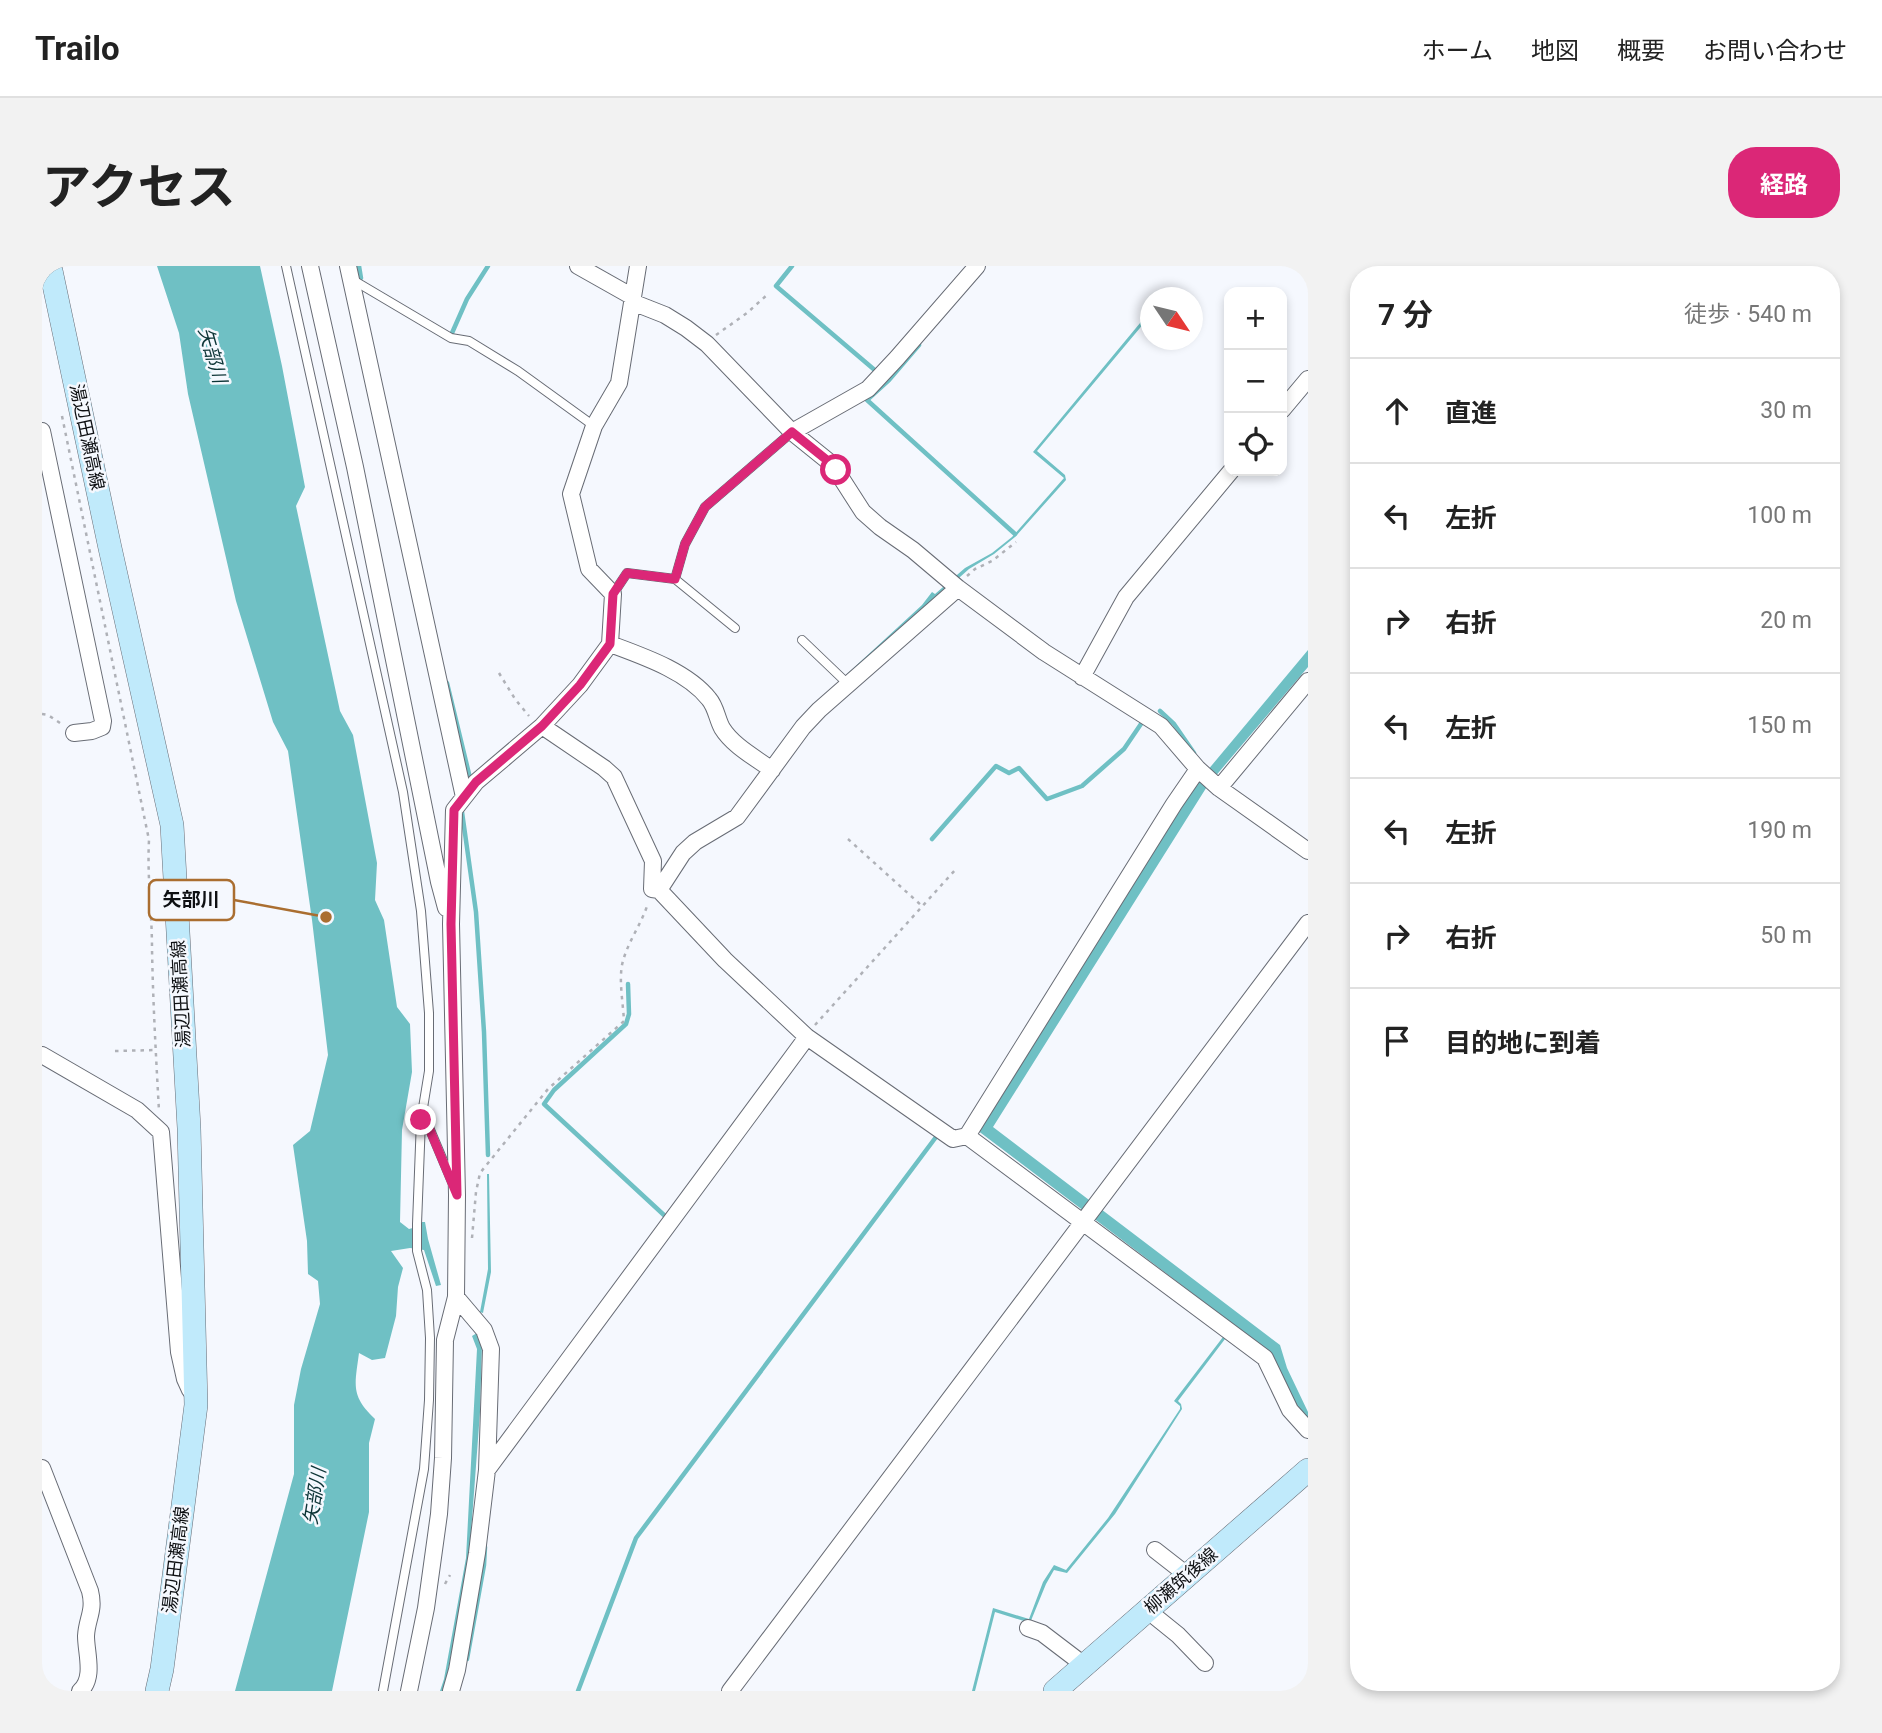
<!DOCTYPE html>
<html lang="ja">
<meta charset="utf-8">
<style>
:root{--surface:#fff;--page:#f2f2f2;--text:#222;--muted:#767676;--line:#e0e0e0;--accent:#db2777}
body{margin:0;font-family:Roboto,"Noto Sans JP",sans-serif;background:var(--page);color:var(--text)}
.controls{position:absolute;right:21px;top:21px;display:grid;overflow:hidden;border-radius:14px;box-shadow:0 4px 10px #0003}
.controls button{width:63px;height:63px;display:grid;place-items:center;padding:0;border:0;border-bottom:2px solid var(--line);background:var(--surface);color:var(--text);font:35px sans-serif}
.compass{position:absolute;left:1098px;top:21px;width:63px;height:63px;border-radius:50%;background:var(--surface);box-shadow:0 4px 10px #0003;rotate:125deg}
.stop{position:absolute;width:21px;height:21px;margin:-16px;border:5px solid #db2777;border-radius:50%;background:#fff}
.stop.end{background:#db2777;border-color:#fff;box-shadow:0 2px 7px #0008}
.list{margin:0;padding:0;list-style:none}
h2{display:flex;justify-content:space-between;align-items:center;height:91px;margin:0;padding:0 28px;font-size:30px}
h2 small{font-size:23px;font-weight:400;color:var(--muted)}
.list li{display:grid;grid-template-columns:46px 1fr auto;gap:21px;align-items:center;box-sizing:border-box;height:105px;padding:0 28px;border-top:2px solid var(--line)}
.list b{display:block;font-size:26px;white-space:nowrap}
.list em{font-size:23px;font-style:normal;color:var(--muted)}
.icon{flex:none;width:38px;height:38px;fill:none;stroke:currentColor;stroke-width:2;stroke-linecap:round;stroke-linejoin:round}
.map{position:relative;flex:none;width:1266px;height:1425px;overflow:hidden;border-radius:28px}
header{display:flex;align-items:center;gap:42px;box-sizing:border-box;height:98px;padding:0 35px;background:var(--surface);border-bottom:2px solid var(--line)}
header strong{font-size:33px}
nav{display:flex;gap:38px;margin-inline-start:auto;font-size:24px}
.intro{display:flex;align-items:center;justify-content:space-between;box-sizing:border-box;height:168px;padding:0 42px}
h1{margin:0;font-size:49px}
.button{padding:18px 32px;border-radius:28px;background:var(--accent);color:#fff;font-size:24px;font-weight:700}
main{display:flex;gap:42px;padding:0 42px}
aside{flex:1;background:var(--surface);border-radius:28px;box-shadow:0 4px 10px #0003}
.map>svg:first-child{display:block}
.water{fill:#6fc0c4}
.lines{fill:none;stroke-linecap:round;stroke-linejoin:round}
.stream{stroke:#6fc0c4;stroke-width:4.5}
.lane-casing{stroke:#686c75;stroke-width:10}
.street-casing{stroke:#686c75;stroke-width:18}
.secondary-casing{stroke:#686c75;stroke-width:24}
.path{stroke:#afb1b7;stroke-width:2.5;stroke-dasharray:3.5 5;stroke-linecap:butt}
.lane{stroke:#fff;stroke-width:8}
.street{stroke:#fff;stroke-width:16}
.secondary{stroke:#c0eafb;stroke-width:23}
.route{stroke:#db2777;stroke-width:9}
.labels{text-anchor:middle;stroke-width:5;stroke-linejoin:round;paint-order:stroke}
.street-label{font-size:18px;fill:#0e1013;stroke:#f5f8fe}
.water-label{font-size:19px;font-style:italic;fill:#0c3436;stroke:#f5f8fe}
.leader{fill:none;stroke:#aa6e30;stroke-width:2.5}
.callout-dot{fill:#aa6e30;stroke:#f5f8fe;stroke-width:2.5}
.callout{fill:#f5f8fe;stroke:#aa6e30;stroke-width:2.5}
.callout-label{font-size:19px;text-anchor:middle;font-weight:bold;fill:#0e1013}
</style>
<header>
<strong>Trailo</strong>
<nav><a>ホーム</a><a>地図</a><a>概要</a><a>お問い合わせ</a></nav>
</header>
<div class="intro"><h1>アクセス</h1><a class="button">経路</a></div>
<main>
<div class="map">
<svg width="1266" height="1425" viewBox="0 0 1266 1425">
<rect width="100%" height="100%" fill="#f5f8fe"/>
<!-- water -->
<path class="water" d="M115,0H218L240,100L263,221L254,240L298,445L311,469L335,597L333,634L342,654L355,741L368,758L370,806L360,864L358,956L367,963L378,960L380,956H383L386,973L399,1019L394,1020L382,984L368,982L349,985L361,1002L356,1021L354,1050L343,1092L330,1094L317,1087C313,1119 308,1129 333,1153L327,1177V1246L290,1425H193L252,1208V1139L259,1103L278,1038L276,1015L266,1008L265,975L251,879L268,865L286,789L270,654L246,485L231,456L194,335L146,128L137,67Z
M1108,45V50L995,185L1023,209L1024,214L973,271L952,288L927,303L807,410L805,408L880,339L890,326L893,328L923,302L950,287L970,271L1022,212L991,186Z
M1266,384V401L1166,519L951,861L1238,1079L1245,1102L1266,1146V1158L1244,1124L1228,1086L935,864L1155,517Z
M445,908H447L449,1006L441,1047L438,1046L446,1003Z
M435,1067L440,1078L438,1146L427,1294L404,1415L401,1425H398L402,1413L424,1292L435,1083L430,1070Z
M1181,1071L1183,1073L1136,1135L1139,1138L1140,1143L1073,1248L1025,1307L1012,1304L1004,1318L988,1357L953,1346L933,1425H930L951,1342L987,1353L1001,1316L1012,1299L1024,1304L1066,1252L1138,1143V1140L1132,1135Z"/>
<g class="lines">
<!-- stream -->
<path class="stream" d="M317,0L319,12
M750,0L734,20L835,106
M410,67L425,33L446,0
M877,79L847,114L825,134L973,268
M405,417L428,512
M1118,445L1132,458L1152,487
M420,546L434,646L442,766L446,889
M890,573L954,500L967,507L977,502L1005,533L1040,520L1082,483L1101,455
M586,718L587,748L584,758L512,824L502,838L623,950
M425,1393L442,1299L443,1281
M536,1425L594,1272L894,871"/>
<defs>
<path id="lane" d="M244,0L361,526L379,645L387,747V805L379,854L375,958V985L385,1024L388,1072L387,1134L382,1203L341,1425
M311,14L409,72L427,75L476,105L552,160
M633,313L693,362
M571,328L585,307L633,313L643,278L663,241L750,166
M760,374L807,419
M381,847L410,916"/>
<path id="street" d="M268,0L313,201L397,616L404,642
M306,0L422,531
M536,0L591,31
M590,36L623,49L644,62L665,78L750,166L786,195L794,204L821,246L838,261L871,284L916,322L1002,386L1119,460L1156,503L1177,522L1266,585
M1240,144L1266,113
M0,165L61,455L60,461L50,465L32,467
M750,166L826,123L855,92L935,0
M568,378C600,390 645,405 667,433C674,441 675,453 680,462C691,480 714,492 730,504
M1040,411L1084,331L1189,205
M500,460L562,502L572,511L611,595L610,623L617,624L683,694L765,771L911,873L925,870L1223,1092L1248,1144L1266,1164
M1177,522L1266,415
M617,624L641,587L653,576L695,551L761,461L777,444L916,322
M0,789L95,844L119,866L137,1086L143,1113L148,1124
M925,870L1132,538L1156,503
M0,1202L48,1325C53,1345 45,1352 44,1370C44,1387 53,1412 38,1425
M445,1204L765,771
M1113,1284L1145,1309
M1105,1344L1136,1369L1163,1397
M986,1362L1000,1367L1042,1399
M367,1425L384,1342L397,1248L401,1192L403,1074L414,1031L415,929L409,658L412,544L434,516L500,460L538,419L568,378L571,328L547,303L529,228L552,160L577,117L596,0
M409,1425L415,1404L435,1287L445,1204L449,1083L442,1064L414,1031
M688,1425L1266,657"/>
<path id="secondary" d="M8,0L68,282L130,559L147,862L154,1139L120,1403L115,1425
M1013,1425L1266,1204"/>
</defs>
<!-- lane casing -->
<use href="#lane" class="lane-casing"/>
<!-- street casing -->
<use href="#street" class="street-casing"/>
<!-- secondary casing -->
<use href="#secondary" class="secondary-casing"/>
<!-- path -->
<path class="path" d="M674,69L705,47L726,28
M20,150L107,574C105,611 110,646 110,683C111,737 114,791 117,845
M925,310L933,303L950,295L974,276
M457,407L473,433L487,450
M0,448L6,449L21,459
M806,573L880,640
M773,759L914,603
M73,785L114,784
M430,972L434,926L438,907L506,823L582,755C581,737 577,716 580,699C585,676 600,658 606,637
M403,1318L408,1309"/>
<!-- lane -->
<use href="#lane" class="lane"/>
<!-- street -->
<use href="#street" class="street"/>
<!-- secondary -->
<use href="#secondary" class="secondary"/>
</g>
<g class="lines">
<!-- route -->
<path class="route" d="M379,854L380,845L415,929L409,658L412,544L434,516L500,460L538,419L568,378L571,328L585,307L633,313L643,278L663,241L750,166L786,195L794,204"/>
</g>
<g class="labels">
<!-- street labels -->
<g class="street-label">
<text transform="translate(45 171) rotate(78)" y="6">湯辺田瀬高線</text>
<text transform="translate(139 728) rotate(-93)" y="6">湯辺田瀬高線</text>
<text transform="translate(134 1294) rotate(-83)" y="6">湯辺田瀬高線</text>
<text transform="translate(1139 1315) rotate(-41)" y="6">柳瀬筑後線</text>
</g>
<!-- water labels -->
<g class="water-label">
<text transform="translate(171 89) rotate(74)" y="7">矢部川</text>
<text transform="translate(272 1230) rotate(-81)" y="7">矢部川</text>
</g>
</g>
<!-- callouts -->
<path class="leader" d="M284 651L192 634"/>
<circle class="callout-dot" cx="284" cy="651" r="7"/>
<rect class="callout" x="107" y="614" width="85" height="40" rx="7"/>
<g class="callout-label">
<text x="149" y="640">矢部川</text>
</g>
</svg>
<div class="controls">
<button>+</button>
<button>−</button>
<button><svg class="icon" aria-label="locate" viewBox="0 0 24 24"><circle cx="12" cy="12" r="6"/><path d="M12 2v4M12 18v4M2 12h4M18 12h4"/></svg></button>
</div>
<svg class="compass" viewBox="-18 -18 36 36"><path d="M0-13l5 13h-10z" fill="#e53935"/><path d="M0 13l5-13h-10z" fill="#767676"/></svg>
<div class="stop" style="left:794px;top:204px"></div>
<div class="stop end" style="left:379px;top:854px"></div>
</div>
<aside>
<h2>7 分<small>徒歩 · 540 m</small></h2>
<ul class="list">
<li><svg class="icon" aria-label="ahead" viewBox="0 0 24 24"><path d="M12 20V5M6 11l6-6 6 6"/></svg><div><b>直進</b></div><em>30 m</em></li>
<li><svg class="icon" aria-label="left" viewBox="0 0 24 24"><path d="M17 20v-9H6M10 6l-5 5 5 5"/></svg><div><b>左折</b></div><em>100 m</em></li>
<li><svg class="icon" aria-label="right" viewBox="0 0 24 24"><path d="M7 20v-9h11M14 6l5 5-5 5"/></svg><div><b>右折</b></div><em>20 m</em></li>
<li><svg class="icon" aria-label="left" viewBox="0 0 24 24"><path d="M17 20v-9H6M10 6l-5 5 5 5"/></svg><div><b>左折</b></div><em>150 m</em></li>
<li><svg class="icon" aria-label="left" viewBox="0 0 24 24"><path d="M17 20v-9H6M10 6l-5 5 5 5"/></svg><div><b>左折</b></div><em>190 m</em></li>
<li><svg class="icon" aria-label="right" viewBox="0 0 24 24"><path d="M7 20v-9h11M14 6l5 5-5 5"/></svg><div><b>右折</b></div><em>50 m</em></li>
<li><svg class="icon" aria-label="arrive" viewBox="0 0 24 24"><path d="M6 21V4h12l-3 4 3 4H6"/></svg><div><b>目的地に到着</b></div></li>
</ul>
</aside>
</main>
